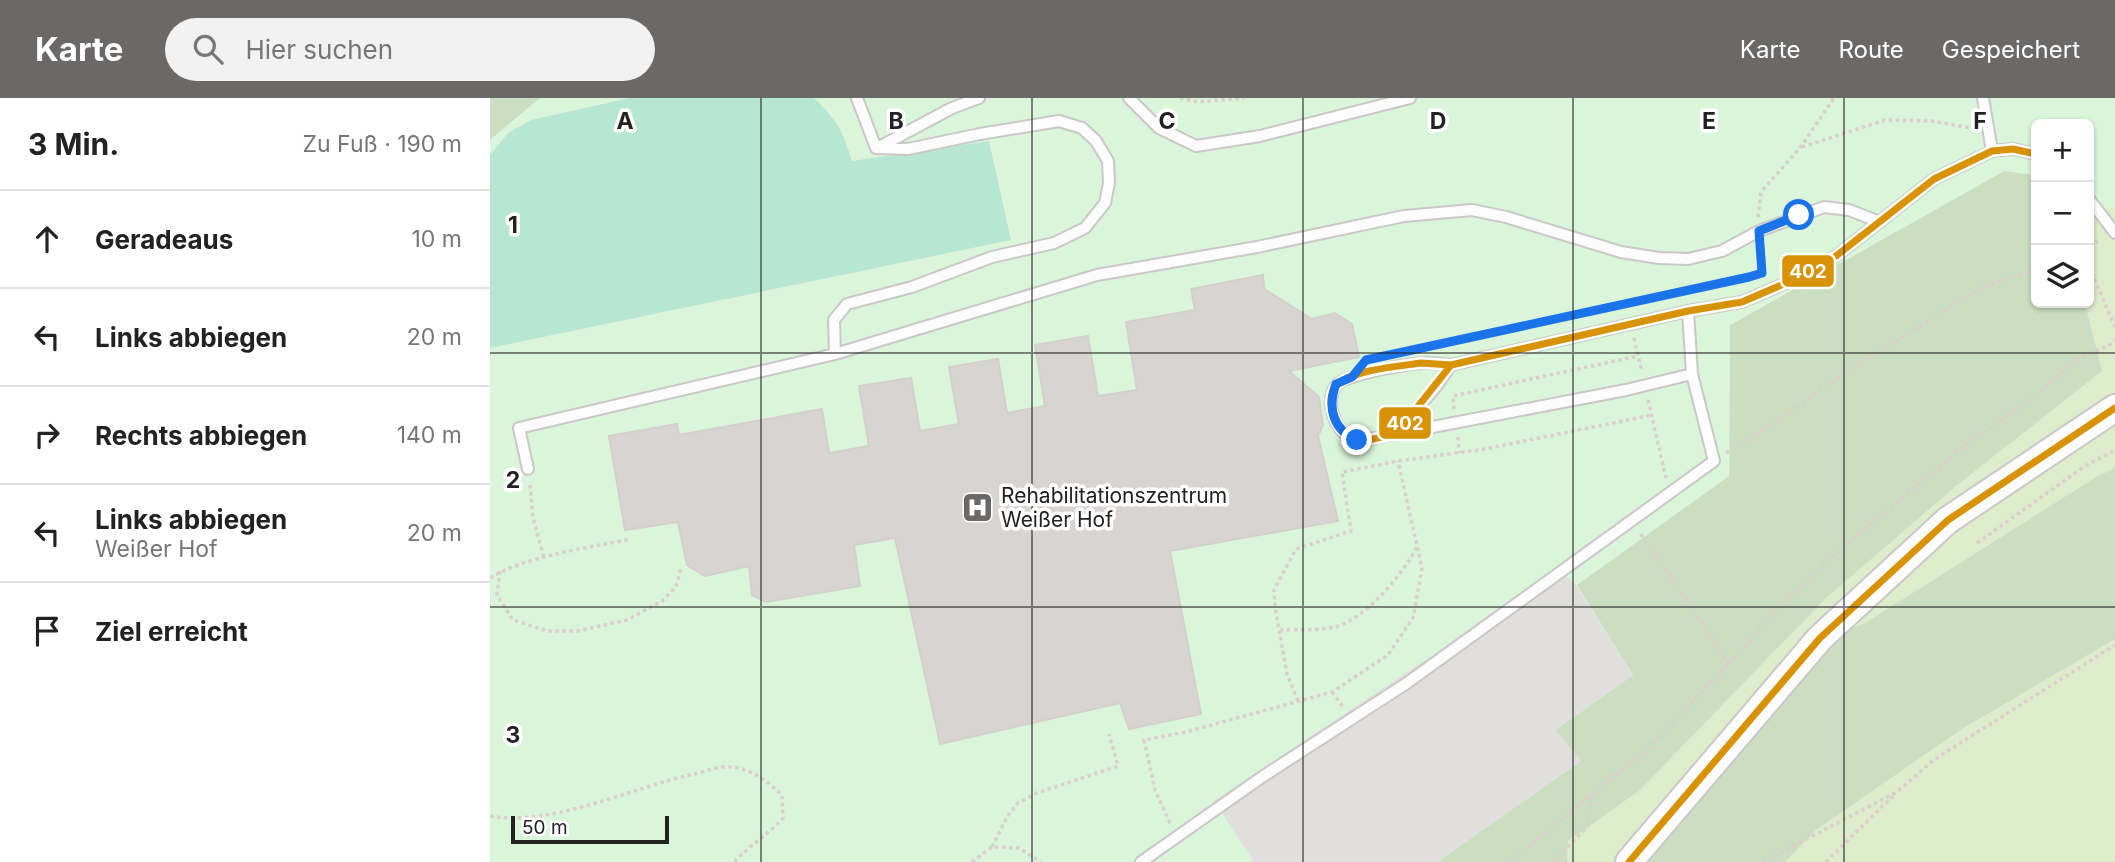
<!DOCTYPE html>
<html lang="de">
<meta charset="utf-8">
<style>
:root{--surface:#fff;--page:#f2f2f2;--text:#222;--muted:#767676;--line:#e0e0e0;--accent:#6a6968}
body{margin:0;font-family:Inter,sans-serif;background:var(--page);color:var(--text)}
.controls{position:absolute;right:21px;top:21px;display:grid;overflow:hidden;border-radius:10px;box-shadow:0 2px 5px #0004}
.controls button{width:63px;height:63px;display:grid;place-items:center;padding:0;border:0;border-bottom:2px solid var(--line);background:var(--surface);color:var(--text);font:35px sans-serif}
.scale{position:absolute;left:21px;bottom:18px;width:158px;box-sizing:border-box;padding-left:7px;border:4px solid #222;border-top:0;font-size:19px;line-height:24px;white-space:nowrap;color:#222;-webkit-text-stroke:5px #fff;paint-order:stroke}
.stop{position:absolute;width:21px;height:21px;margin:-16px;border:5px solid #1a73e8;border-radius:50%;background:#fff}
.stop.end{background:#1a73e8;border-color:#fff;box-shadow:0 2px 7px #0008}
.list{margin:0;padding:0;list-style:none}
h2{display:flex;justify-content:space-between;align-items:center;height:91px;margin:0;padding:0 28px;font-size:30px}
h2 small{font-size:23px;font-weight:400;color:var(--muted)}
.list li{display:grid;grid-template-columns:46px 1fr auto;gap:21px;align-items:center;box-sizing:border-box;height:98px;padding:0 28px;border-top:2px solid var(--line)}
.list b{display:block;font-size:26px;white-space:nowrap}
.list p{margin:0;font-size:23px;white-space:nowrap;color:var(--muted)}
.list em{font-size:23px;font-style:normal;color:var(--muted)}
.icon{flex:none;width:38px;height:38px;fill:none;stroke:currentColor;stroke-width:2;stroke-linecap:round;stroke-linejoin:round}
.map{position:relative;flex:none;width:1625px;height:764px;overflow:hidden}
header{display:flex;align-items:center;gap:42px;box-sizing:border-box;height:98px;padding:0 35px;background:var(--accent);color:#fff}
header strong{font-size:33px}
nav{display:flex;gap:38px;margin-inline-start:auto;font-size:24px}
.search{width:490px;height:63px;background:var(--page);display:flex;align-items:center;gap:18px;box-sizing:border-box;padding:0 24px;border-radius:38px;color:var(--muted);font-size:26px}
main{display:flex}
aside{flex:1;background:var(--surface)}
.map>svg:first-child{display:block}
.grass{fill:#ddeccb}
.forest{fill:#cbdec1}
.park{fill:#daf5da}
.pitch{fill:#b7e6d2}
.parking{fill:#e0dfde}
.building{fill:#d7d4d2;stroke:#d3d0cc;stroke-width:2}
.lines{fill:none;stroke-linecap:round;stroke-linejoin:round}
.service-casing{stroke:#c9c8c7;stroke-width:14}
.tertiary-casing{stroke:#c9c8c7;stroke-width:30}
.path{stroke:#dccecd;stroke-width:3.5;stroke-dasharray:3.5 3.5;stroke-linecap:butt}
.service{stroke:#fdfcfc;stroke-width:10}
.tertiary{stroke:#fdfcfc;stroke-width:26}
.bus-1-casing{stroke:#fff;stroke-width:12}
.bus-1{stroke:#d79205;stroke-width:7}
.route{stroke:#1a73e8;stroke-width:9}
.grid{fill:none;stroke:#222;stroke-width:2;stroke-opacity:0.55}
.labels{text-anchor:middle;stroke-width:7;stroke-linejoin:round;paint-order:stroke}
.poi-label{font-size:21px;fill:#222;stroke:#fff;text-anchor:start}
.grid-label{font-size:23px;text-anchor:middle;font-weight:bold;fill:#222;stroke:#fff;stroke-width:7;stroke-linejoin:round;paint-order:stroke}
.line-badge{stroke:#fff;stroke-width:2.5}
.badge-label{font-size:19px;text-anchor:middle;font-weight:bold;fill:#fff}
</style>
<header>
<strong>Karte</strong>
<div class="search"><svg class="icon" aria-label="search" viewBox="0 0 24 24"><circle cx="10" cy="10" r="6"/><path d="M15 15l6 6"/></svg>Hier suchen</div>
<nav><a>Karte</a><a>Route</a><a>Gespeichert</a></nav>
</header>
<main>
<aside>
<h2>3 Min.<small>Zu Fuß · 190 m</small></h2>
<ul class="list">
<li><svg class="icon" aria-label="ahead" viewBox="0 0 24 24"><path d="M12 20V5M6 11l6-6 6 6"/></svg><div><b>Geradeaus</b></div><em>10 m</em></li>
<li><svg class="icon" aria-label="left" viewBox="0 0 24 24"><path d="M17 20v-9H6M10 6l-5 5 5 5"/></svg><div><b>Links abbiegen</b></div><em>20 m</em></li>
<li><svg class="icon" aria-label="right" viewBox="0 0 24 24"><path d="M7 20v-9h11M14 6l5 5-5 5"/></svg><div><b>Rechts abbiegen</b></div><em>140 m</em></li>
<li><svg class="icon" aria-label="left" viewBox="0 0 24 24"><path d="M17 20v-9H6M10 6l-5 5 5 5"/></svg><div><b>Links abbiegen</b><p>Weißer Hof</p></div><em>20 m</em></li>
<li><svg class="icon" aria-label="arrive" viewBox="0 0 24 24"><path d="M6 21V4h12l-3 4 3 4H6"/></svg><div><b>Ziel erreicht</b></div></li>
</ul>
</aside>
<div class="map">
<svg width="1625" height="764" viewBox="0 0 1625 764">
<rect width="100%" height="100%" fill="#f0eeeb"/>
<!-- grass -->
<path class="grass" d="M1625,109V370L1606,379L1375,525L1307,550L1124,764H1077L1078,743L1149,693L1335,501L1466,388L1612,273L1595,205H1599V113Z
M1625,541V764H1295L1326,732L1472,631Z"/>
<!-- forest -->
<path class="forest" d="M0,0H50L0,42Z
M1514,73L1546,77V205H1595L1612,273L1466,388L1335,501L1149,693L1078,743L1077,764H947L1090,663L1065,632L1143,577L1086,487L1239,378L1240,227Z
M1625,370V541L1472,631L1326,732L1295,764H1124L1307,550L1375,525L1606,379Z"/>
<!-- park -->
<path class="park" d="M50,0H140L41,22L18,35L0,57V42Z
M324,0H1625V109L1599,113V26H1546V77L1514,73L1240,227L1239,378L1087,487L1143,577L1065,632L1091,663L947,764H0V250L521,142L499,43L362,63C353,33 347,22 324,0Z"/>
<!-- pitch -->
<path class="pitch" d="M140,0H324C347,22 353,33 362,63L499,43L521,142L0,250V57L18,35L41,22Z"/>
<!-- parking -->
<path class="parking" d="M1070,472L1086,487L1143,577L1065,632L1091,663L947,764H764L724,703Z"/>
<!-- building -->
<path class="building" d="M773,177L774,191L822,221L845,215L862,226L869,259L799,273L829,299L833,327L828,338L848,423L680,453L711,616L639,631L630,605L450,646L405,440L364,447L370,488L276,504L262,497L259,468L215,478L197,467L188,424L135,432L119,338L187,326L189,337L332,311L339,355L379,348L369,288L421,280L430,333L469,326L459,269L508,261L517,315L555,308L545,247L598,238L608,298L647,292L636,224L705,212L701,191Z"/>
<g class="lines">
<defs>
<path id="service" d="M639,0L669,30L706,48L770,38L920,0
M1493,0L1502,53
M391,48L462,10L489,0
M1599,101L1625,135
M345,256L344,222L357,206L422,189L502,159L564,145L595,130L615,105L619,85L618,63L606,43L592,30L569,23L490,36L418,51L386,50L367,0
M961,267L948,286L906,336C894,337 879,343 868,342C846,340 831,299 849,285C861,276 923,264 939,265C946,265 954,266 961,267L1198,213L1252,204L1296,185L1346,158L1444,81L1502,53L1523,51L1546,56
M906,336L1136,292L1202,276
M38,371L29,330L345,256L607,177L767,149L914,118L982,112L1016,119L1131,154L1169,160L1198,161L1232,153L1269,133L1334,109L1359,112L1390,124
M651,764L772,679L917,585L1224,363L1202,276L1198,213"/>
<path id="tertiary" d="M1139,764L1330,540L1458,422L1625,310"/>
</defs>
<!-- service casing -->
<use href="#service" class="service-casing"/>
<!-- tertiary casing -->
<use href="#tertiary" class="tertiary-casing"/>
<!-- path -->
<path class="path" d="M690,0L708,4L754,0
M1312,49L1395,22L1442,23L1481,30
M1268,119L1271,94L1310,50L1344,0
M1599,148L1610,142
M1599,168L1625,229
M1144,240L1152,274
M940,248L1259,179L1272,175L1270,151
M1158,302L1176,380
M964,311L963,298L1148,258
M968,339L969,355
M1236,355L1300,315L1339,285L1491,190L1546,171
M40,387L43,420L54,460
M1151,436L1239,566
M1487,445L1595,368L1625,352
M10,473L7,497L23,522L57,533H88L137,522L172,503L186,489L191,471
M0,480C35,458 99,450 140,441
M790,532C807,531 828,533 845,529C877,520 912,477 927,449
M842,594L853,609
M808,603L797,576L785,509L784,492L806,451L861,433L852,374L908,363L995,351L1162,317
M0,718C62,729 143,689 204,676C215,674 230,667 241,669C262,671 278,684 292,697L293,720C278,737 259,748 244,764
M680,725L665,692L654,642L696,634L842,594L898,557L923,520L932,470L908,363
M502,749L517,719L528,705L547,695L628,668L619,636
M482,764L502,749L529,750L551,764
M1021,764L1102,696
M1063,764L1098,728L1102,696L1155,653L1239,566L1287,511L1352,450L1479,344L1538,303L1590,259L1618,248L1625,242
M1272,764L1407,694L1445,661L1625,547
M1336,764L1403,698"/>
<!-- service -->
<use href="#service" class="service"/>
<!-- tertiary -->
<use href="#tertiary" class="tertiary"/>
<defs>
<path id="bus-1" d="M931,265L961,267L906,336C894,338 881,343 869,342C847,339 831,302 848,286C863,272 910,268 931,265Z
M961,267L1198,213L1252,204L1296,185L1346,158L1444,81L1502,53L1523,51L1546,56
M1139,764L1330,540L1458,422L1625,310"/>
</defs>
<!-- bus-1 casing -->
<use href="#bus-1" class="bus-1-casing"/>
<!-- bus-1 -->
<use href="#bus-1" class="bus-1"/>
</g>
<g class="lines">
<!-- route -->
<path class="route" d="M867,342C843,332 837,310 846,286L862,279L876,262L1259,179L1272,175L1269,133L1309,117"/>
</g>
<!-- grid -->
<path class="grid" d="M271,0V764M542,0V764M813,0V764M1083,0V764M1354,0V764M0,255H1625M0,509H1625"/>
<!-- icons -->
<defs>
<symbol id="hospital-square" viewBox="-11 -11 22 22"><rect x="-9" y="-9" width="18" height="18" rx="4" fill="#6a6968" stroke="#fff"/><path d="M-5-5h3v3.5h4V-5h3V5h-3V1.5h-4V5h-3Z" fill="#fff"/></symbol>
</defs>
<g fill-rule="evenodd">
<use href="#hospital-square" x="470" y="392" width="35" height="35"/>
</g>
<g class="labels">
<!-- poi labels -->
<g class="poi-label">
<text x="511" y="405">Rehabilitationszentrum<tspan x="511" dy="24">Weißer Hof</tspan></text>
</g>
</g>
<g class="grid-label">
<text x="135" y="31">A</text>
<text x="406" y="31">B</text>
<text x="677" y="31">C</text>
<text x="948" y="31">D</text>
<text x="1219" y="31">E</text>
<text x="1490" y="31">F</text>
<text x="23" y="135">1</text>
<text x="23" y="390">2</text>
<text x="23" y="645">3</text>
</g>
<g class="line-badge">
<rect x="1291" y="156" width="54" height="34" rx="7" fill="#d79205"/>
<rect x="888" y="308" width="54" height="34" rx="7" fill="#d79205"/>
</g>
<g class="badge-label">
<text x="1318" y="180">402</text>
<text x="915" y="332">402</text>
</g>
</svg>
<div class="controls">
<button>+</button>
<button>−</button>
<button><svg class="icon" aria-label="layers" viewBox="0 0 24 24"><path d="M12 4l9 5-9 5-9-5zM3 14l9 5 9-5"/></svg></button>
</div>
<div class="scale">50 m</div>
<div class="stop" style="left:1309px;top:117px"></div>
<div class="stop end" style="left:867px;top:342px"></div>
</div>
</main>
